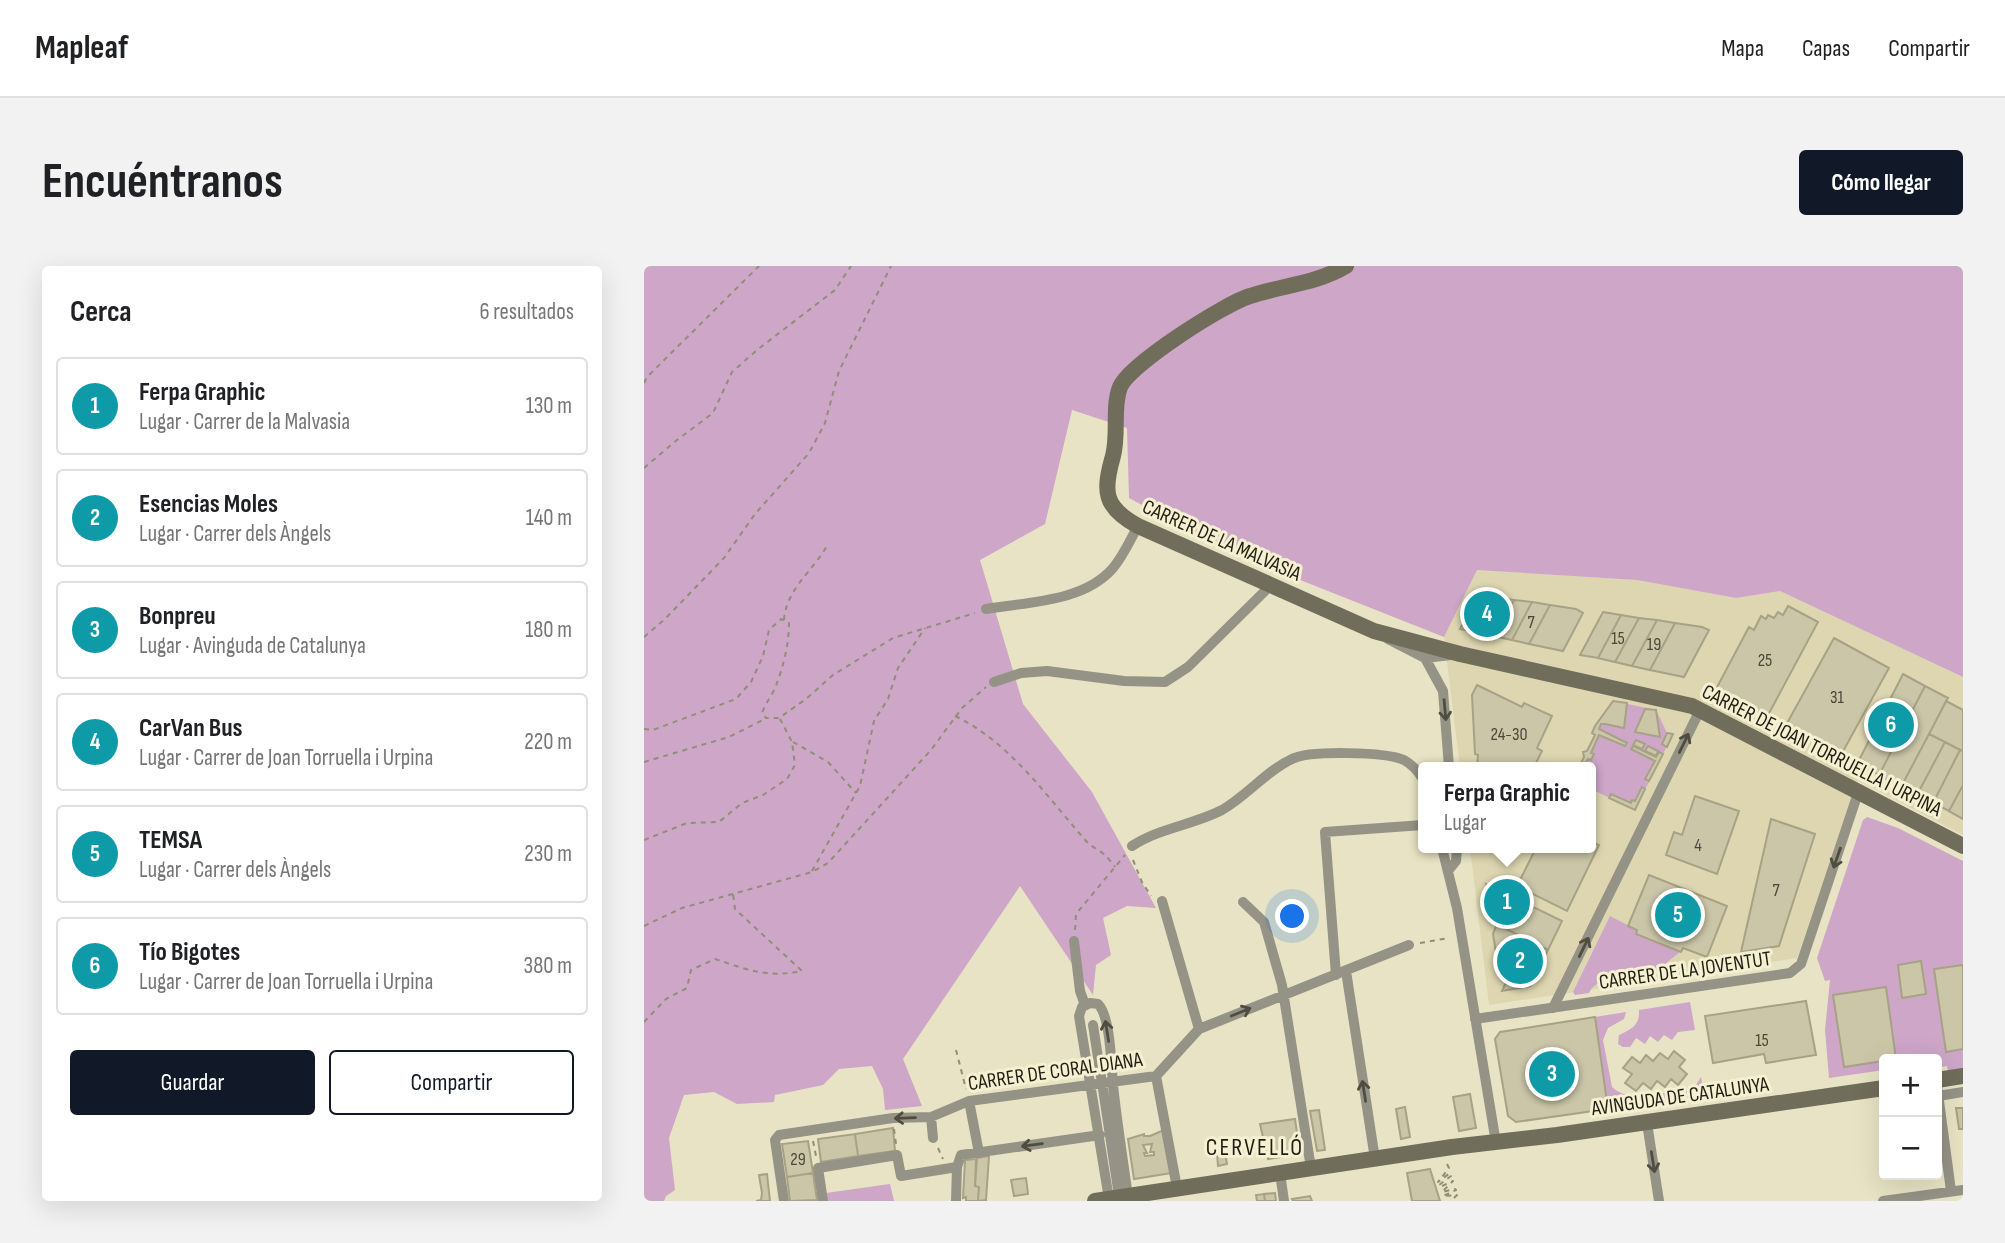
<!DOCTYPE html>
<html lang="es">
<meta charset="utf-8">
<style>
:root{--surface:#fff;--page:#f2f2f2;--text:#202124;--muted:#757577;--line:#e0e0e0;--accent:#111827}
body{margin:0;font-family:"Sofia Sans Condensed",sans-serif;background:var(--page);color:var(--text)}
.controls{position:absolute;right:21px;bottom:21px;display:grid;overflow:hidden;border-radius:7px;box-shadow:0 7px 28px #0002}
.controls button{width:63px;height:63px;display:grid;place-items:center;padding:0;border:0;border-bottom:2px solid var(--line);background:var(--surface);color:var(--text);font:35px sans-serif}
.you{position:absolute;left:649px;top:651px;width:24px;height:24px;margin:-18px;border:5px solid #fff;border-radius:50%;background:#1a73e8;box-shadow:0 0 0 10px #1a73e833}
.badge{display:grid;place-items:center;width:46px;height:46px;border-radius:50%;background:var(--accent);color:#fff;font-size:23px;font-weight:700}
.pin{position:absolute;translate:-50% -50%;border:4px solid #fff;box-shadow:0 2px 7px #0006}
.popup{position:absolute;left:774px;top:496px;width:178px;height:91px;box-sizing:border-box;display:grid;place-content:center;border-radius:7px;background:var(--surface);filter:drop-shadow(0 2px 5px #0005);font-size:23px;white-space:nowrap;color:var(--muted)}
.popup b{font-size:26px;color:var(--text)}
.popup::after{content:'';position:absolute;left:50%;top:100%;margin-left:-14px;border:14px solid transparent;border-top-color:var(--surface)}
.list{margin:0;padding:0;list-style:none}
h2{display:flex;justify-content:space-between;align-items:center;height:91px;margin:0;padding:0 28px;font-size:30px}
h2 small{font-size:23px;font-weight:400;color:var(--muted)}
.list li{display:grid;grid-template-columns:46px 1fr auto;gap:21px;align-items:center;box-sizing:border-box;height:98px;margin:0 14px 14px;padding:0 14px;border:2px solid var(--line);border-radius:7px}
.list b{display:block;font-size:26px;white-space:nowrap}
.list p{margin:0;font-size:23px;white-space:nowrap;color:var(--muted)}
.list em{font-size:23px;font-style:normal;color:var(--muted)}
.actions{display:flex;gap:14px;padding:21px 28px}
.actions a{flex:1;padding:16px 0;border:2px solid var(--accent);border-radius:7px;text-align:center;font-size:24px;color:var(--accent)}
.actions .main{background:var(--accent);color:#fff}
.map{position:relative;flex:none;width:1319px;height:935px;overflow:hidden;border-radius:7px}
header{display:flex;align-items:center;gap:42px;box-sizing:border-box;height:98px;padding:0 35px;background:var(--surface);border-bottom:2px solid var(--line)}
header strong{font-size:33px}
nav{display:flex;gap:38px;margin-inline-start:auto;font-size:24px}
.intro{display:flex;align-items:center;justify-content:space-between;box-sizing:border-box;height:168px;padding:0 42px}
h1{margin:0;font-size:49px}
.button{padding:18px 32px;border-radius:7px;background:var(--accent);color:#fff;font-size:24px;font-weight:700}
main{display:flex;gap:42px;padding:0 42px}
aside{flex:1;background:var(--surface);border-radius:7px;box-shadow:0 7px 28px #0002}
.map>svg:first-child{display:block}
.built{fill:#ddd6b0}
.green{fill:#cda6c8}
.building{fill:#cbc6a8;stroke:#a7a285;stroke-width:2;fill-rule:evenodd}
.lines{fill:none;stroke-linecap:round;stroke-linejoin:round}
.path{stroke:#918e77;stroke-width:2;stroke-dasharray:5 5;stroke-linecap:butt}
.street{stroke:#959386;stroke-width:10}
.secondary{stroke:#706d5b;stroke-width:16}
.oneway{stroke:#4f4d40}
.labels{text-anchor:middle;stroke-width:6;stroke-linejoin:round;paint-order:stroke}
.number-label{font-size:18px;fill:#4b4838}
.street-label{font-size:21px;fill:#201e12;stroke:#f5f0d1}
.quarter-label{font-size:24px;letter-spacing:2px;fill:#201e12;stroke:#f5f0d1}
</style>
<header>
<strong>Mapleaf</strong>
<nav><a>Mapa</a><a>Capas</a><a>Compartir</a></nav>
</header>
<div class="intro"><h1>Encuéntranos</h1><a class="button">Cómo llegar</a></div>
<main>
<aside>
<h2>Cerca<small>6 resultados</small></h2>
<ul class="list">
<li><span class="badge" style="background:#0f9aa8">1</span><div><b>Ferpa Graphic</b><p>Lugar · Carrer de la Malvasia</p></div><em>130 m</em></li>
<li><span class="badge" style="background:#0f9aa8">2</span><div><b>Esencias Moles</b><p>Lugar · Carrer dels Àngels</p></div><em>140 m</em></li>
<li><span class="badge" style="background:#0f9aa8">3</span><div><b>Bonpreu</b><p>Lugar · Avinguda de Catalunya</p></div><em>180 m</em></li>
<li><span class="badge" style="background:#0f9aa8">4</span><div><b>CarVan Bus</b><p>Lugar · Carrer de Joan Torruella i Urpina</p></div><em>220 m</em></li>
<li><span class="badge" style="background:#0f9aa8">5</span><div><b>TEMSA</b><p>Lugar · Carrer dels Àngels</p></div><em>230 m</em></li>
<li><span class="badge" style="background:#0f9aa8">6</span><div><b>Tío Bigotes</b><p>Lugar · Carrer de Joan Torruella i Urpina</p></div><em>380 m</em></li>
</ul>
<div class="actions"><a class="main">Guardar</a><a>Compartir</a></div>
</aside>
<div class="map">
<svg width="1319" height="935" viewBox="0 0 1319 935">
<rect width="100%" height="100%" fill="#e8e3c4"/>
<!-- built -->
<path class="built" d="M833,304L993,314L1092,332L1136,325L1319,411V569L1214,514L1153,692L845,739L826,582H947V501H816L800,371Z"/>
<!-- green -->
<path class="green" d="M0,0H1319V411L1136,325L1092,332L993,314L833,304L800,371L581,284L485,232L483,162L428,144L401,258L336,294L379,438L448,526L512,642L483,640L459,652L467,689L452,699L449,729L376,620L259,793L278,840L241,844L239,823L228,800L195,803L179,819L131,829L130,836L93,838L70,826L40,829L25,872L31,924L22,930L20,935H0Z
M969,435L1012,444L1023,467L1029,468L991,544L947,523V501H935L940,491L939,486L943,484L951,469L948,467Z
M1223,551L1254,562L1319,595V804L1304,806L1303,800L1293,802V793H1240V804L1185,812L1181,764L1186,714L1181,715L1173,692L1219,554Z
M966,650L993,664L992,668L1037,686L1041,682L996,718L967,723L964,718C955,715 949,719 945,727L931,729L929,726Z
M1076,698L1074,707L1012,716L1027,707Z
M1046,736L1051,764L1034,766L1028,774L1020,769L1014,776L1006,770L1001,778L992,772L986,781H979L974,778L975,769C987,763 996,760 995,744Z
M982,746L980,753L964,762L959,774L968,821C986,839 1024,825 1047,822L1052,819L1057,811L1060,829L964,843L951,751Z
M246,918L250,935H183L182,927Z"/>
<!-- building -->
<path class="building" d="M834,329L870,334L850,370L816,363Z
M870,334L888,336L868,374L850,370Z
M888,336L906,339L885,378L868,374Z
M906,339L932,343L939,347L919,385L885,378Z
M1144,340L1174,356L1123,451L1072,423L1105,361L1110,364L1117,350L1122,353L1124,349L1130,352L1134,346L1139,349Z
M959,346L977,349L954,392L936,389Z
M977,349L995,352L971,396L954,392Z
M995,352L1013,354L988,400L971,396Z
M1013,354L1031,357L1006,404L988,400Z
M1031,357L1058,361L1065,364L1040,411L1006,404Z
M1190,372L1245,402L1197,489L1142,459Z
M1259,408L1281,420L1235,509L1213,498Z
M833,419L878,441L880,437L908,450L893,482L898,485L890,501L873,499L872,501H858L852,498L851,501H833L834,489L831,488L828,429Z
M1281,420L1304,432L1257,521L1235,509Z
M969,435L983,437L980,462L961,458H957L955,463L983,477L981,480L955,469L947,487L950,488L947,494L944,493L939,501H935L940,491L939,486L943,485L951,469L948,467L951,460Z
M1302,435L1319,444V485L1285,468Z
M1001,443L1012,444L1016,471L991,466Z
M1023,467L1029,468L1023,481L1018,478Z
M1285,468L1301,476L1273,529L1257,521Z
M992,474L1001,478L998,483L989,479Z
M1301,476L1316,484L1289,537L1273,529Z
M989,480L1012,491L1015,486L1019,488L1005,515L1001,513L1011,495L987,483Z
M1004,480L1014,485L1012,490L1001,485Z
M1316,484L1319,485V519L1305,545L1289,537Z
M1319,519V553L1305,545Z
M998,521L1001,523L991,544L965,532L967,528L987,537L988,534L991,535Z
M1051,530L1095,545L1073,608L1022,589L1030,566L1038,569Z
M1127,553L1171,568L1135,680L1097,686Z
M947,576L955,579L923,645L873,620L892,582H947Z
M854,582H876L872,590Z
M1005,609L1083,640L1063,691L1039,682L1037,686L992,668L993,664L984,660Z
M842,618L918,655L904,684L848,656Z
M853,658L904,684L886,720L858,725L865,710L855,705L849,668Z
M1277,695L1282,728L1258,732L1254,699Z
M1319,699V783L1302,786L1290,703Z
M1242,721L1252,793L1200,801L1189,729Z
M1162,735L1172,789L1122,797L1120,788L1069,797L1061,750Z
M951,751L964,843L872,856L864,850L851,773L856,766Z
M1030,785L1041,794L1035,801L1043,808L1034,819L1027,813L1021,821L1013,815L1007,823L999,817L992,825L981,817L988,808L979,802L988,791L996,797L1002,789L1009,795L1016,787L1024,793Z
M826,828L832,862L815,865L809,831Z
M761,841L766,871L757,873L752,843Z
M1312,842H1319V863H1315Z
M675,844L681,884L673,885L666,845Z
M651,853L656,888L624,893L616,858Z
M249,862L251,885L214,890L211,868Z
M520,864L528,907L490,913L484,873L500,868V870H506ZM508,878L506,886H510V889L501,890L500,887H503L499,879Z
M211,868L214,890L177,896L174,873Z
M164,875L169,907L143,911L138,878Z
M581,886L583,898L574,900L573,887Z
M345,890L342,934L334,935L335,921L331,920L333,892Z
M332,893L331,920L335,921L334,935H322V931L319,932L321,894Z
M786,903L796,935H768L763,907Z
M169,907L173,934L146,935L143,911Z
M123,908L126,935H112L117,934L118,927L115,909Z
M382,912L384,928L370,930L367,914Z
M631,927L632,935H621L620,928Z
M620,928L621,935H613L612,929Z
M666,930L668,935H649L648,933Z"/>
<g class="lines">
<!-- path -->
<path class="path" d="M0,117L3,111L115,0
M0,202L33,174L69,147L88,106L113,84L191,24L207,0
M140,354C142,323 170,304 184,278
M0,371L21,353L80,292L111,248L165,187L181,157L195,105L247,0
M311,450C367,477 403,531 443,576C448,581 455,584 461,589C464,592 468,597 471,601
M0,463L9,464L92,433L107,416L119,390L125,364L137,353L145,357C145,377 140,398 133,417C130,427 122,436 118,447L122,452H135L162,433L189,409L249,372L331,347
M149,476L184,496L212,527
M0,496L85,471L121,453
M0,574L43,557L75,556L98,537L119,529L143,513L151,499L148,476L136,453
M489,594L498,616L507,630
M168,605L216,520L230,455L244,433L254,402L281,362
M0,660L38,642L168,606L184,597L287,484L318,442L342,421
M431,664L432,648L481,589
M776,677L805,672
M0,756L22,733L43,722L47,704L71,693C105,704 122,712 158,705L91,643L89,628
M312,784L322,823
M250,863L252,878
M169,875L172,890
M294,882L299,893
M803,898L805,902L794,916L806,907L807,910L795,919L796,921L809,915L798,926L811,923L812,924L799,930L813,929L807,935"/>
<!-- street -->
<path class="street" d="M342,343C383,336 440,336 469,302C480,289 486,274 494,260
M744,373L781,392L807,389
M781,392L799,425L805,501
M350,416L377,407L403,405L480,415L521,416L544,401L627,319
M488,580C515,562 549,559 578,544C603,530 622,505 648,493C666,484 742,486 760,494C769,499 774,505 779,513
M798,582L813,642L852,877
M804,605L812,595L813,582
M518,635L555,763
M599,636L620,656L638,719L667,902
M430,675L436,725L441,739
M702,705L731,893
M692,709L681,566L779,559
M909,742L1056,444
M831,753L1146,707L1157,698L1214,527
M449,759L457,811
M512,810L555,763L765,679
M512,810L533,922
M1293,820L1307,925
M459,823L474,923
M1294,830L1319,826
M325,835L335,887
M287,851L289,872
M1003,857L1015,935
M636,907L640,935
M465,933L435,750L438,741L446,737L454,738C468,752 467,808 470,828C474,862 479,896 484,930
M140,935L131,874L135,869L249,852L287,851L325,835L512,810
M179,935L174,902L253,889L257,910L313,901
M312,935L313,901L317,889L456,869
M1239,935L1319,924"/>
<!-- secondary -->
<path class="secondary" d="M702,0C672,18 639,19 606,30C580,38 486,98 476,121C468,142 475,167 469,190C459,225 459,241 494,260L730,365L816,388L1048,440L1319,580
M1293,814L1319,810
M451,935L808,881L913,869L1240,822"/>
</g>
<!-- one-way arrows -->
<defs><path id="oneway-shaft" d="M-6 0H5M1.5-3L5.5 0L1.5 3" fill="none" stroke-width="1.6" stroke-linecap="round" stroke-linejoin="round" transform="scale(1.75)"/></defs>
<g class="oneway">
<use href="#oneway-shaft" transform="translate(801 444) rotate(85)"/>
<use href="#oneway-shaft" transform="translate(1040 477) rotate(-64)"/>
<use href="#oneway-shaft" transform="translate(1193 592) rotate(109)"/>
<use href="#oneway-shaft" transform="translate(940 681) rotate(-64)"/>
<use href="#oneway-shaft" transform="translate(597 746) rotate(-22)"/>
<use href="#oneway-shaft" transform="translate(463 765) rotate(-99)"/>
<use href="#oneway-shaft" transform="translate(720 825) rotate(-99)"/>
<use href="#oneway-shaft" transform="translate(261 852) rotate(178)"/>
<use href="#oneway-shaft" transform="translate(388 879) rotate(172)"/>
<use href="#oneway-shaft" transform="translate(1009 896) rotate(81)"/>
</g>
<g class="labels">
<!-- number labels -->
<g class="number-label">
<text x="887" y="362">7</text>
<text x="974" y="378">15</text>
<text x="1010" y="384">19</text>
<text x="1121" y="400">25</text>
<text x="1193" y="437">31</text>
<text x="865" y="474">24-30</text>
<text x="1054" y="585">4</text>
<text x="1132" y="630">7</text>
<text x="1118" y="780">15</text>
<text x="154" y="899">29</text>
</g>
<!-- street labels -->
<g class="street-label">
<text transform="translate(578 274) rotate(24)" y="7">CARRER DE LA MALVASIA</text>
<text transform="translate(1178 484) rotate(27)" y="7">CARRER DE JOAN TORRUELLA I URPINA</text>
<text transform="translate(1041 704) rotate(-8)" y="7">CARRER DE LA JOVENTUT</text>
<text transform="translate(411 805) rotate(-8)" y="7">CARRER DE CORAL DIANA</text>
<text transform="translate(1036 830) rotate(-8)" y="7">AVINGUDA DE CATALUNYA</text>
</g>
<!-- quarter labels -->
<g class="quarter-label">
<text x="611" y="889">CERVELLÓ</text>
</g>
</g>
</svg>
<div class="controls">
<button>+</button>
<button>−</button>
</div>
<div class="you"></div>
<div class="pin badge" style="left:863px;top:636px;background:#0f9aa8">1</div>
<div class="popup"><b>Ferpa Graphic</b>Lugar</div>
<div class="pin badge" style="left:876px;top:695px;background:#0f9aa8">2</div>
<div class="pin badge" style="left:908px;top:808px;background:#0f9aa8">3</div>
<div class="pin badge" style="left:843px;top:348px;background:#0f9aa8">4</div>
<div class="pin badge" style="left:1034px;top:649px;background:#0f9aa8">5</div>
<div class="pin badge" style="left:1247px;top:459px;background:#0f9aa8">6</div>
</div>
</main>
